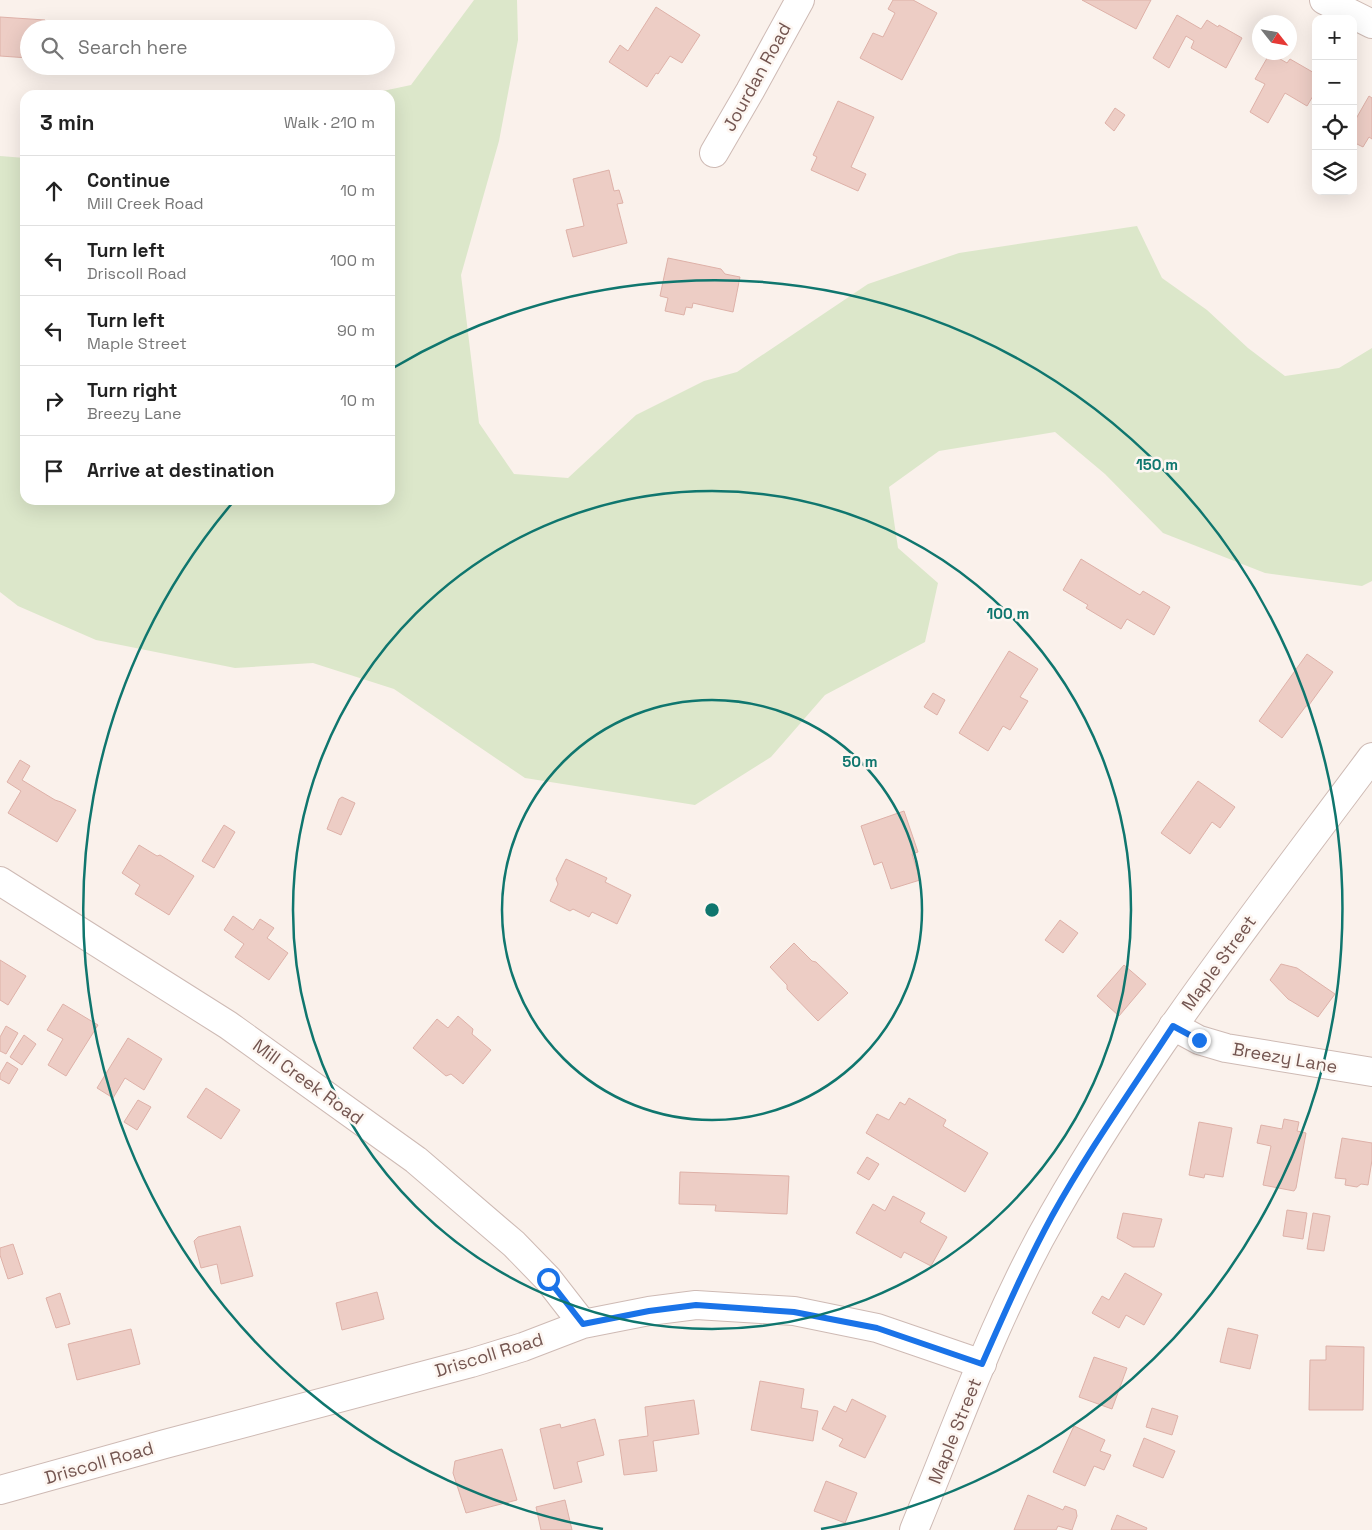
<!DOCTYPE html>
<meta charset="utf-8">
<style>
:root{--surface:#fff;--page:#f6f6f6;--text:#222;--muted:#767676;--line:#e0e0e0}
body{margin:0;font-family:"Space Grotesk",sans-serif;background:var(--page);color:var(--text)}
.controls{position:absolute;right:15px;top:15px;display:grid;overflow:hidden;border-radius:10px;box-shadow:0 5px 20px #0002}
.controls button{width:45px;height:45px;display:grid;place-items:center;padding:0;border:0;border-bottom:1px solid var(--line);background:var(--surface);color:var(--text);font:25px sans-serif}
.compass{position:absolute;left:1252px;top:15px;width:45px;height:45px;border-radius:50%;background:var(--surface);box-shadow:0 5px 20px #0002;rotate:121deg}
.stop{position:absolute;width:15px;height:15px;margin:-11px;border:4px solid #1a73e8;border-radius:50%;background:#fff}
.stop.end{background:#1a73e8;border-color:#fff;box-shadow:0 1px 5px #0008}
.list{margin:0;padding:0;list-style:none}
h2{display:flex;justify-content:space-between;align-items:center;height:65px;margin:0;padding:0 20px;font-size:21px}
h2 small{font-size:16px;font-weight:400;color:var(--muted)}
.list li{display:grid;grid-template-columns:32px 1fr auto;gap:15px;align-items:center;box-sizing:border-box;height:70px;padding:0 20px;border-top:1px solid var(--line)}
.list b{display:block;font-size:19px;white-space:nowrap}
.list p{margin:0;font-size:16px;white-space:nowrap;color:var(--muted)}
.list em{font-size:16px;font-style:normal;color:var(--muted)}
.icon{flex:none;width:28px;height:28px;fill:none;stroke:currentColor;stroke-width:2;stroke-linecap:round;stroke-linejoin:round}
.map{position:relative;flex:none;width:1372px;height:1530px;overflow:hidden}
.search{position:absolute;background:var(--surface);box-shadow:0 5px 20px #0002;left:20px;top:20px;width:375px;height:55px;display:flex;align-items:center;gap:12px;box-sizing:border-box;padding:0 18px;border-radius:28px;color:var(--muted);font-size:19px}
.panel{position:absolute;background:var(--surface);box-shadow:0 5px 20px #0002;left:20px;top:90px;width:375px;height:415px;border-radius:15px}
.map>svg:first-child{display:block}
.green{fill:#dce7ca}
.building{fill:#edcdc5;stroke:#deb1a8}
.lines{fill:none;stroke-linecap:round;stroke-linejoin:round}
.minor-casing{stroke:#cebab4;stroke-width:30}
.tertiary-casing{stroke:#cebab4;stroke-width:30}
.minor{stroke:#fff;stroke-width:28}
.tertiary{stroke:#fff;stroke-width:28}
.route{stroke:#1a73e8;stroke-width:6}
.ring{fill:none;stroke:#0f766e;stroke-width:2.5}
.labels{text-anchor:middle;stroke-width:5;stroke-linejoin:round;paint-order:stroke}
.street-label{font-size:18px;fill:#735550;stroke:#fdf6f1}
.centre{fill:#0f766e;stroke:#fdf6f1;stroke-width:2.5}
.ring-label{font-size:15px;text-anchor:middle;font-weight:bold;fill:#0f766e;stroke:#fdf6f1;stroke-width:5;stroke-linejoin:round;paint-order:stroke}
</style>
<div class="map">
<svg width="1372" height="1530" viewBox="0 0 1372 1530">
<rect width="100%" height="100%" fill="#faf1eb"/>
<!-- green -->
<path class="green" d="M474,0H517L518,40L499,141L461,275L479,423L514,474L568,478L636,415L704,381L737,372L868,284L959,253L1137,226L1162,278L1207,310L1248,348L1285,376L1339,368L1372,348V581L1362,586L1265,573L1163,533L1105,474L1055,432L939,451L889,487L898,548L938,583L925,642L825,695L771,757L695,805L525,778L394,689L313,663L235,668L96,640L18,606L0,592V156L25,158V500H390V95H364L411,85Z"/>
<!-- building -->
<path class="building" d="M893,0H913L937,13L902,80L860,58L873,33L883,37L895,13L888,9Z
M1082,0H1151L1136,29Z
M656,7L700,35L682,63L670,56L658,74L656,73L647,87L609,62L620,45L628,51Z
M1177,15L1201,29L1207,20L1218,27L1219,25L1242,38L1226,68L1191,48L1194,41L1186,36L1169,68L1153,58Z
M0,17L45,20V29H29V58L0,56Z
M96,23L161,29H95Z
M1270,53L1287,63L1290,59L1316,74V91L1307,106L1285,93L1268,123L1250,112L1265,84L1255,79Z
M92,66H120V72L91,69Z
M1369,96L1372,98V139L1369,137L1363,147L1353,142V124Z
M838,101L874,117L851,167L866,174L858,191L811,170L817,157L813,155Z
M1115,108L1125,115L1114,131L1105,123Z
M609,170L614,191L619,190L623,203L617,204L627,243L573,257L566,230L584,226L573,179Z
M668,258L721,269L725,274L740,277L733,312L693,303L692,308L686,307L684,315L665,311L668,298L660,296Z
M1081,559L1140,595L1143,591L1170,607L1154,635L1127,619L1121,629L1086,608L1088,605L1063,590Z
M1009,651L1038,669L1020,697L1028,701L1010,730L1003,726L988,751L959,733Z
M1307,654L1333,672L1309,705L1306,706L1282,738L1259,721Z
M933,693L945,700L937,715L924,707Z
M20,760L30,766L22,780L55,800L61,802L76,810L57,842L8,813L21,791L7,782Z
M1198,781L1235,807L1220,828L1212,822L1190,854L1161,833Z
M342,797L355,803L341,835L327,829L339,799Z
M904,811L918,852L912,854L920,880L891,889L882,862L874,865L861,826Z
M224,825L235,832L214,868L202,861Z
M139,845L157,856L160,855L194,876L169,915L135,894L140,885L122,873Z
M566,859L607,878L605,882L631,895L617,924L592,912L589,917L573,909L570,911L550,901L558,884L556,879Z
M233,916L253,930L260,919L274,928L267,938L288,953L269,980L235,957L244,944L224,930Z
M1060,920L1078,933L1063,953L1045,940Z
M794,943L812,961L816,962L848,993L818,1021L787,989V985L770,967Z
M0,960L26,976L8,1005L0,1000Z
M1281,964L1297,968L1335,994L1318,1017L1288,999L1270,980Z
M1124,965L1146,984L1119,1016L1097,996Z
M63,1004L98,1025L66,1076L48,1065L63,1039L47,1030Z
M458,1016L473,1029L472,1034L491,1050L463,1084L451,1074L446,1076L413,1048L437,1019L448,1028Z
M6,1026L18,1033L6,1054L0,1051V1037Z
M24,1035L36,1044L22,1065L10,1057Z
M128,1038L162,1059L144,1090L125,1078L113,1098L97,1088Z
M7,1062L18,1069L9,1084L0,1079V1074Z
M206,1088L240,1110L221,1139L187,1117Z
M909,1098L946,1120L943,1126L988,1153L965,1192L866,1133L877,1114L889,1120L900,1102L905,1105Z
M138,1100L151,1107L137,1130L124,1122Z
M1284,1119L1299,1122L1297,1131L1306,1133L1296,1188L1294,1191L1263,1185L1271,1146L1257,1143L1261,1125L1282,1129Z
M1199,1122L1232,1128L1223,1177L1205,1174L1204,1178L1189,1175Z
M1342,1138L1372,1143V1160L1368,1185L1361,1184L1357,1187L1345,1185L1346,1179L1335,1178Z
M867,1157L879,1164L869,1180L857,1173Z
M680,1172L789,1176L787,1214L715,1211L716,1205L679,1204Z
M893,1196L925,1213L920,1222L947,1237L931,1266L904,1252L901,1258L856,1233L873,1204L885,1211Z
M1287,1210L1307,1213L1303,1239L1283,1236Z
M1123,1213L1162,1219L1154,1247H1133L1117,1238Z
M1313,1213L1330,1216L1324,1251L1307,1249Z
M240,1226L253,1276L221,1284L217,1264L201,1268L194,1241L198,1237Z
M13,1244L23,1274L8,1279L0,1255V1248Z
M1125,1273L1162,1294L1144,1325L1126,1315L1119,1328L1092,1313L1102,1296L1109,1300Z
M377,1292L384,1319L342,1330L336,1303Z
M60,1293L70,1324L56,1328L46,1298Z
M1228,1328L1258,1335L1250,1369L1220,1362Z
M131,1329L140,1364L77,1380L68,1344Z
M1326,1346L1364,1347L1363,1410H1309L1310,1360H1326Z
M1094,1357L1127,1368L1112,1409L1079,1397Z
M760,1381L804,1389L801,1408L818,1411L813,1441L751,1430Z
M852,1399L886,1416L865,1458L839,1446L843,1439L822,1429L834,1406L846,1412Z
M694,1400L699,1434L653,1441L657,1471L624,1475L619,1440L648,1436L645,1407Z
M1152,1408L1178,1416L1172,1435L1146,1427Z
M595,1419L604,1455L577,1462L582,1482L554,1489L540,1429L560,1424L561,1428Z
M1074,1426L1105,1440L1100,1451L1111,1455L1104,1470L1094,1466L1085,1486L1053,1472Z
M1144,1438L1175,1451L1163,1478L1133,1466Z
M502,1449L517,1500L466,1513L453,1473L455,1461Z
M826,1481L857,1493L845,1523L814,1511Z
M1028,1495L1063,1510L1065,1506L1076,1510L1077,1516L1072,1530L1058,1526L1056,1530H1014Z
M565,1500L572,1530H541L536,1507Z
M1117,1515L1147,1528L1146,1530H1111Z"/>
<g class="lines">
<defs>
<path id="minor" d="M1324,0L1372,24
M714,153L750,91L800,0
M0,881L228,1025L416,1160L514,1244L548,1279L583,1324
M1173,1026L1199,1040L1226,1048L1372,1072
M0,1490L165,1444L471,1363L523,1347L583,1324L649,1311L696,1305L794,1311L877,1328L982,1364"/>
<path id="tertiary" d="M914,1530C958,1424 996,1314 1053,1215C1145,1053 1261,906 1372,757"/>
</defs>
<!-- minor casing -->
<use href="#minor" class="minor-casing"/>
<!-- tertiary casing -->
<use href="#tertiary" class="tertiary-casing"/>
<!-- minor -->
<use href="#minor" class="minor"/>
<!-- tertiary -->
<use href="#tertiary" class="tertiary"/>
</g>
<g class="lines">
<!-- route -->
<path class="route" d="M548,1279L583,1324L649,1311L696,1305L794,1312L877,1328L982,1364C1004,1314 1026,1264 1052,1216C1088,1151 1132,1089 1173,1026L1199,1040"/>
</g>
<!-- distance rings -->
<g class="ring">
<circle cx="712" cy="910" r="210"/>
<circle cx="712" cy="910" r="419"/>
<path d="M603 1529A629 629 0 0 1 234 501M393 368A629 629 0 1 1 821 1529"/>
</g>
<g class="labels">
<!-- street labels -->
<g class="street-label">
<text transform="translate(757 77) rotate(-61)" y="6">Jourdan Road</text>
<text transform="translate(1219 963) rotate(-54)" y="6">Maple Street</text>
<text transform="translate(1285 1058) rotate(10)" y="6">Breezy Lane</text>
<text transform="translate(308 1082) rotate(36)" y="6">Mill Creek Road</text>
<text transform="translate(489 1355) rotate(-17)" y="6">Driscoll Road</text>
<text transform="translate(955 1431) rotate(-68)" y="6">Maple Street</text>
<text transform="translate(99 1463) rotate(-16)" y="6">Driscoll Road</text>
</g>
</g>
<circle cx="712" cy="910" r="8" class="centre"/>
<g class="ring-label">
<text x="1157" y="470">150 m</text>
<text x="1008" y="619">100 m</text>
<text x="860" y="767">50 m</text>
</g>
</svg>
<div class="controls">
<button>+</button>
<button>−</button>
<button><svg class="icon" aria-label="locate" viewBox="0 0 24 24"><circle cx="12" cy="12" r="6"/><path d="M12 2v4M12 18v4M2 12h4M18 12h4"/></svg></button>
<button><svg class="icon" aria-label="layers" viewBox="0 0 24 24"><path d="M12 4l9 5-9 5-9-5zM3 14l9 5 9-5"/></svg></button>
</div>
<svg class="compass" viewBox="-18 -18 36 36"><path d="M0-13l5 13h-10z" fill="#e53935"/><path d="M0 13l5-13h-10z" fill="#767676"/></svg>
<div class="stop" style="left:548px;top:1279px"></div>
<div class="stop end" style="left:1199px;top:1040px"></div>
<div class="search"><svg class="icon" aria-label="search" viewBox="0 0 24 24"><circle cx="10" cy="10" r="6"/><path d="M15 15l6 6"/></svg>Search here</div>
<section class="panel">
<h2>3 min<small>Walk · 210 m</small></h2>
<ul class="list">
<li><svg class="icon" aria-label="ahead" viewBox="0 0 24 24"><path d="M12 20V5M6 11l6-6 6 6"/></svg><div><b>Continue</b><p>Mill Creek Road</p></div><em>10 m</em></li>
<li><svg class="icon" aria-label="left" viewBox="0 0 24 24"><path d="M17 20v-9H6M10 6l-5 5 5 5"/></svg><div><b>Turn left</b><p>Driscoll Road</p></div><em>100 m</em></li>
<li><svg class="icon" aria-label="left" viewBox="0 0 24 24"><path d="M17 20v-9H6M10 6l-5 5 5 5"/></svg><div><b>Turn left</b><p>Maple Street</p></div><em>90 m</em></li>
<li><svg class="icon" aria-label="right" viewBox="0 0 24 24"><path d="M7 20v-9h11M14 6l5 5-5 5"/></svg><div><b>Turn right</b><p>Breezy Lane</p></div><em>10 m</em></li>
<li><svg class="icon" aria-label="arrive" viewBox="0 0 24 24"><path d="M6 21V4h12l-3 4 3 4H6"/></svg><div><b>Arrive at destination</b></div></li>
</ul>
</section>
</div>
